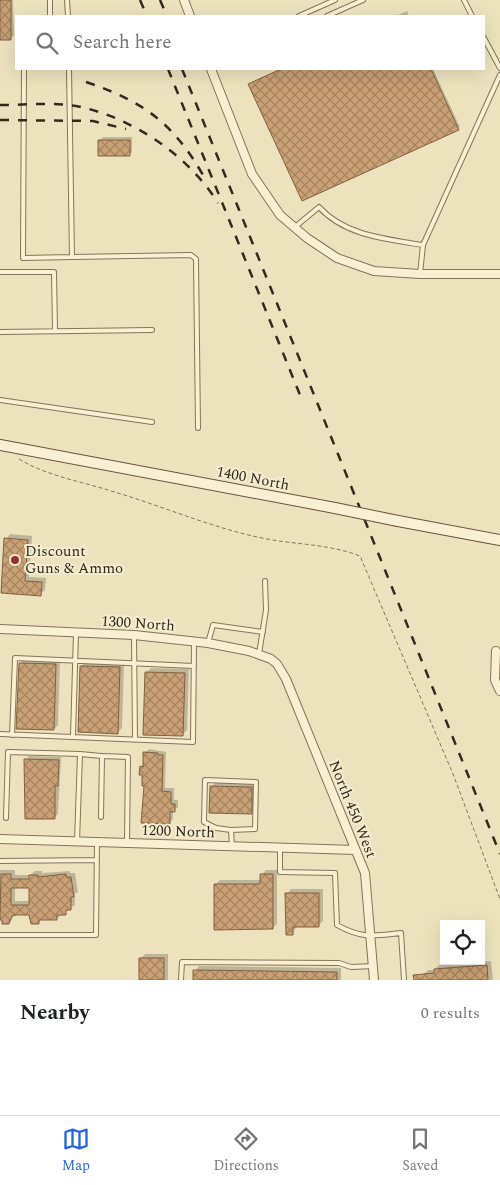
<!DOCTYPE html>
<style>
:root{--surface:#fff;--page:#f6f6f6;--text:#202124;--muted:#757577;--line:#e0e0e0;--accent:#2563eb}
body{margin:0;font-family:Spectral,serif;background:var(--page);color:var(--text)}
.controls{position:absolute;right:15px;bottom:15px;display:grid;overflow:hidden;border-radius:0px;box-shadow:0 5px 20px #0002}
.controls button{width:45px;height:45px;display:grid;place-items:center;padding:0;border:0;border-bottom:1px solid var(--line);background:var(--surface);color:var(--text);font:25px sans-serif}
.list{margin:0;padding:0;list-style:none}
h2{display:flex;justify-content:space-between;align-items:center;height:65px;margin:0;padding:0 20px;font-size:21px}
h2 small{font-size:16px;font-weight:400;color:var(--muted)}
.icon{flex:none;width:28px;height:28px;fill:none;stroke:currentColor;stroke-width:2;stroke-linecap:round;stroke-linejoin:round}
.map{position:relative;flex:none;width:500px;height:980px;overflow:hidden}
.search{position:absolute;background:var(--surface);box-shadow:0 5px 20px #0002;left:15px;right:15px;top:15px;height:55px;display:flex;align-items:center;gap:12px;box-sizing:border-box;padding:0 18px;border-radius:0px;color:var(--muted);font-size:19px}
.sheet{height:135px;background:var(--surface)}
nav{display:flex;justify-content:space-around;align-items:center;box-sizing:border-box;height:70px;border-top:1px solid var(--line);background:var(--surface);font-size:14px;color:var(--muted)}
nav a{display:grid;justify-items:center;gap:2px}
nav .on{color:var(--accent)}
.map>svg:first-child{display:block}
.shadow{fill:#0003;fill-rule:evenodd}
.building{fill:url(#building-cross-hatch);stroke:#82613e;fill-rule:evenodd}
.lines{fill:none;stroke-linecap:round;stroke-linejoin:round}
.service-casing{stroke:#847458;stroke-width:6}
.minor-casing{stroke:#847458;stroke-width:10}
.secondary-casing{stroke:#66553b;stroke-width:12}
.path{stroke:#847458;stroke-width:1;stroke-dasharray:4 2.5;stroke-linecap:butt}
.service{stroke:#f8f0d1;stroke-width:4}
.minor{stroke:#f8f0d1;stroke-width:8}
.secondary{stroke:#f8f0d1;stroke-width:10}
.rail{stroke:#342a1c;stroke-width:2.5;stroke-dasharray:9 9;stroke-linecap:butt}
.secondary-bridge-casing{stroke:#66553b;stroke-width:12;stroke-linecap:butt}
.secondary-bridge{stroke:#f8f0d1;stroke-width:10}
.poi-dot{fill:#913429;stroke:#f4edce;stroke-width:2}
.labels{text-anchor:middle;stroke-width:4;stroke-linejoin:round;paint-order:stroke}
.street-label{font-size:15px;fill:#342a1c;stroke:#f4edce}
.poi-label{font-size:15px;fill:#342a1c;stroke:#f4edce;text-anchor:start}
</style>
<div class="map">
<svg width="500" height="980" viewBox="0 0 500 980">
<defs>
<pattern id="building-cross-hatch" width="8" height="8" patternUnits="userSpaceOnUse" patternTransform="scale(1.25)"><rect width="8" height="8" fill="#caa175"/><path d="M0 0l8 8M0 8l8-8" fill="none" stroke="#a5835f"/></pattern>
</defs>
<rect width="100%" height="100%" fill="#ece3be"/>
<!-- shadow -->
<path class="shadow" d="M0,0H13L14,35L10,39H0Z
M407,11L409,16H396Z
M281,69H433L460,127L458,128L250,84Z
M103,137H132V152L129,155L99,141Z
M10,534L32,536L29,577L46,578L45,590L40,594L2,592L6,539Z
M24,659L60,660L58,725L54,729L20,663Z
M86,662L124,663L122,728L118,732L81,666Z
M151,668L189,669L187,730L182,735L146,673Z
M149,749L166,752L165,788H174V800H178V807L173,812V819L169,823L145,784L141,767L144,764L145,753Z
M29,756L61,757L58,814L54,818L26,759Z
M216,782L256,783V808L251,813L211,787Z
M0,870H15V875H30L35,871H42V873L70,871V873H75L78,892L75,894V905L56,919H42L38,923L30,914H15L9,923L0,919ZM15,887H30V901H15Z
M266,870H277V924L273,928L216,884L220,880H261V875Z
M291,889H323V921L318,926H297L292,934L287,894Z
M145,954H168V980H141L140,959Z
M491,961L493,980H424L423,975L428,970H434L439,965Z
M199,966L341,968V980H194L195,971Z"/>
<!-- building -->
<path class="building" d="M0,0H11V40H0Z
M281,69H431L459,130L302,201L248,84Z
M98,140H130V156H98Z
M4,538L28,540L25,581L42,582L41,596L1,593Z
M19,663L56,664L54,730L16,729Z
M80,666L120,667L118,734L78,732Z
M145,672L185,673L183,736L143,735Z
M143,752L158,753V755H163L162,791L171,792V804H175V812H170V824L141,823L144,786H142V775H139L140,766L143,767Z
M24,759L59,760L58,786H55V819H25Z
M210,786L252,787V814L209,813Z
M1,874H11V879H29V875H38V877L66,874V877H71L74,897H71V910H66V915H57V920H39V924H31L29,915H16L12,916L9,924H2V920H0ZM11,888H29V905H11Z
M260,874H273V929L214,930V884H260Z
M285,893H319V927H293V935H286Z
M139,958H164V980H139Z
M487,965L488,980H414L413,975L434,973V969Z
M193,970L337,972V980H193Z"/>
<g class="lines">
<defs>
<path id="service" d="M67,0L68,16
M464,0L472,16
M50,16V0
M299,16L335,0
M327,16L363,0
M484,38L500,68
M24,69L23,258L72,257
M69,69L72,257L191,255L196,259L198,428
M295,227L319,207C345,236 387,239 423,245
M0,272H54L55,331
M420,274L423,245L500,75
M0,332L152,330
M0,400L152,422
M134,635L135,740
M208,643L213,625L263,632
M259,654L266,610L265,581
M0,734L193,742L194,641
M12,735L15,658L194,666
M73,736L76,633
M80,754L102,756L101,817
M102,756L128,757L127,843
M6,818L8,752L80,754L77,842
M231,830L255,829L256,782L205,780L204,822L216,828L231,830L232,847
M280,848V872L335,873L337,925C362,939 374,936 401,933L404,980
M0,861L97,860
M0,935H96L97,843
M181,980L182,962L339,963L351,967L374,966"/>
<path id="minor" d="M184,0L190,16
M211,69L252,174L280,215L307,238L337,258L374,271L420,274H500
M0,629L134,635L208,643L249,651L271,659L277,664L286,679L365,873L374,980
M496,651L495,680L500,691
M0,839L355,850"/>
<path id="secondary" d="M0,445L335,508
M398,521L500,540"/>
</defs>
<!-- service casing -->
<use href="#service" class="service-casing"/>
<!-- minor casing -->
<use href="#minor" class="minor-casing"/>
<!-- secondary casing -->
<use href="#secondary" class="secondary-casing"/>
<!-- path -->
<path class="path" d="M19,459C47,476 80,481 111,491C163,506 214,529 267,539C300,545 328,544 360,556L453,774L500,899"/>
<!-- service -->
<use href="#service" class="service"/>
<!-- minor -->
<use href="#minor" class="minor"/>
<!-- secondary -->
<use href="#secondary" class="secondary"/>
<!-- rail -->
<path class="rail" d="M140,0L147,16
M160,0L167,16
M168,69L300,395
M182,69L500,854
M86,82C143,101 173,123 203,175
M0,105C25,105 51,102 76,106C132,117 188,155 218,203
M0,120L93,121L126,129"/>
<defs>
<path id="secondary-bridge" d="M335,508L398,521"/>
</defs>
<!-- secondary-bridge casing -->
<use href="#secondary-bridge" class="secondary-bridge-casing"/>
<!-- secondary-bridge -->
<use href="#secondary-bridge" class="secondary-bridge"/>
</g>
<!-- markers -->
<circle class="poi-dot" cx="15" cy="560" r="5"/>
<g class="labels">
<!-- street labels -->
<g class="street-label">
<text transform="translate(253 478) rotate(11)" y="5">1400 North</text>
<text transform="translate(138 623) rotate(4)" y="5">1300 North</text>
<text transform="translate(353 809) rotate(68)" y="5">North 450 West</text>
<text transform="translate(178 831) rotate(2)" y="5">1200 North</text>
</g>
<!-- poi labels -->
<g class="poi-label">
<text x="25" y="556">Discount<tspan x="25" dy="17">Guns &amp; Ammo</tspan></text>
</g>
</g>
</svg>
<div class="controls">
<button><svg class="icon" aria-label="locate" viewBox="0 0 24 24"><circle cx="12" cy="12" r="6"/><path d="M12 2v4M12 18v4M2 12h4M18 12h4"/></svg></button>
</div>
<div class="search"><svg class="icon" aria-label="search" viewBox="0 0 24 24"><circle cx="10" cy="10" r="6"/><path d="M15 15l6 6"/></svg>Search here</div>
</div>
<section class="sheet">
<h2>Nearby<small>0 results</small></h2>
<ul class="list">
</ul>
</section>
<nav>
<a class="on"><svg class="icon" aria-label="map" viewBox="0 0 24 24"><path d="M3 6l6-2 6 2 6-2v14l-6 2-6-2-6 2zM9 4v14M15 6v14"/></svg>Map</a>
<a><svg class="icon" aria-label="directions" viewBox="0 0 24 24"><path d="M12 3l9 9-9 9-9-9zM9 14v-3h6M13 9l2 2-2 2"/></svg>Directions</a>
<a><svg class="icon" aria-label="saved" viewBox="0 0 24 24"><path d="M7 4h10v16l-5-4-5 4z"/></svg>Saved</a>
</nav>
